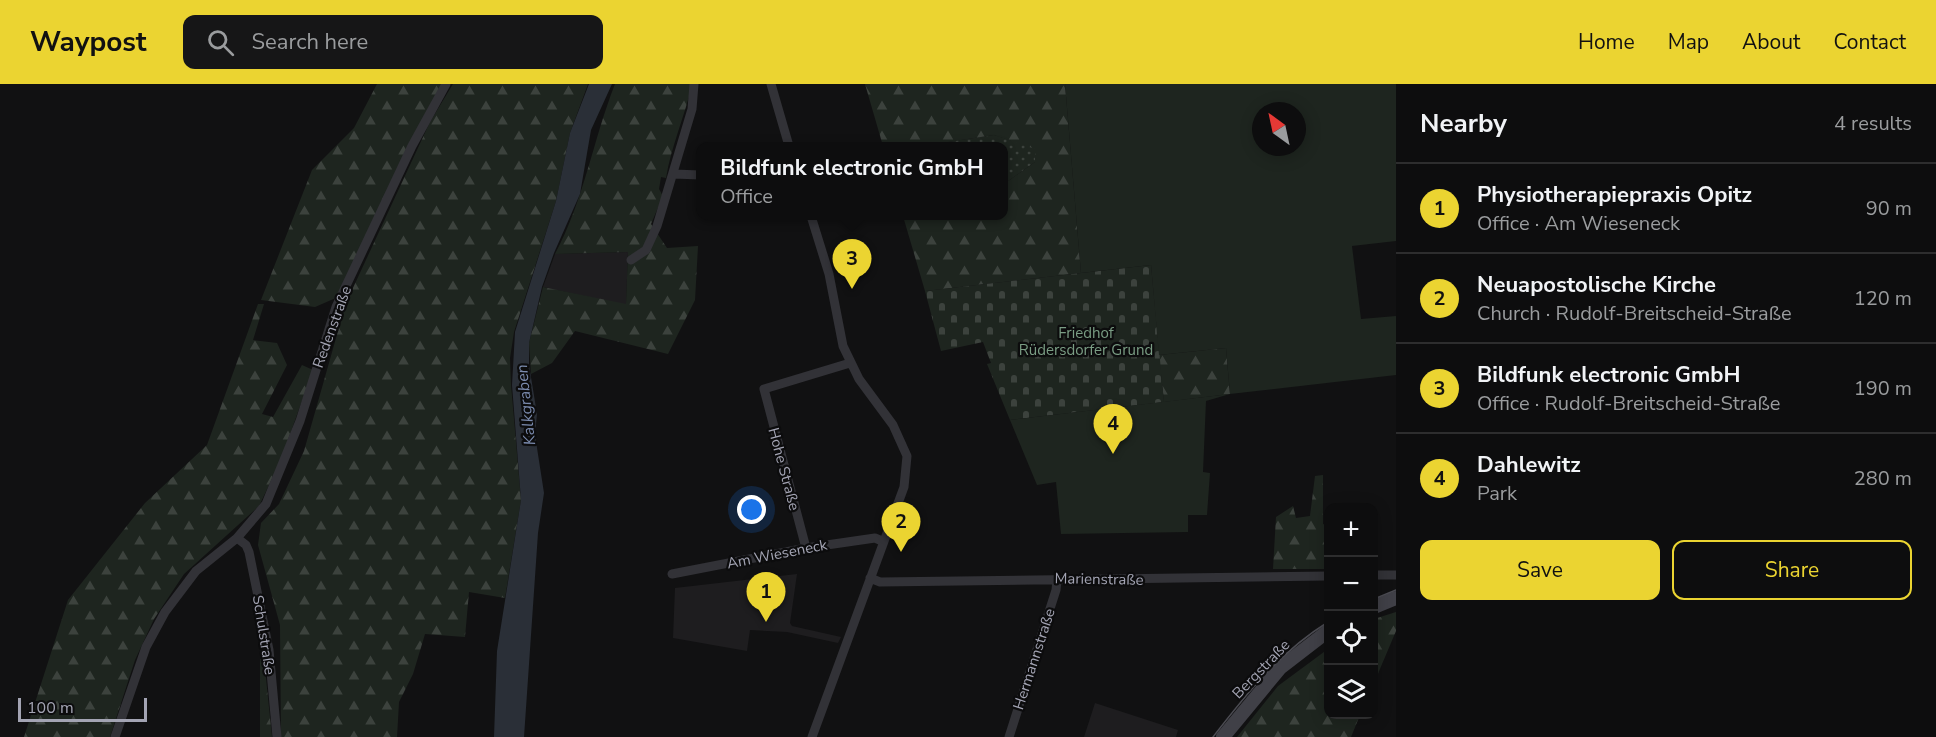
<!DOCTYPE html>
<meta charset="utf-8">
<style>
:root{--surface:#0d0d0e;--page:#161617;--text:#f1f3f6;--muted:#9a9c9e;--line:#2d2d2e;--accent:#ebd431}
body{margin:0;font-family:"Nunito Sans",sans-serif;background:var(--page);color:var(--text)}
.controls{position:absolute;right:18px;bottom:18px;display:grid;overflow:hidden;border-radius:12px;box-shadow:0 3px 15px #0003}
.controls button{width:54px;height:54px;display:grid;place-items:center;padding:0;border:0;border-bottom:2px solid var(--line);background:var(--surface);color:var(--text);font:30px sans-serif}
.compass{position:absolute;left:1252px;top:18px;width:54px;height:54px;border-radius:50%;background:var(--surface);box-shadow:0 3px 15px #0003;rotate:327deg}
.scale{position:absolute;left:18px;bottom:15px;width:129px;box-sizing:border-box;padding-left:6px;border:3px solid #a3a4b3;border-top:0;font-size:16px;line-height:21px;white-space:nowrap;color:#a3a4b3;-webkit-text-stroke:4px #0c0c0d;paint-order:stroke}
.you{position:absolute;left:752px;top:426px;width:21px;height:21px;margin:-15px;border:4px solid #fff;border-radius:50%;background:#1a73e8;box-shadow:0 0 0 9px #1a73e833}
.badge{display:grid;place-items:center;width:39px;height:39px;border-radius:50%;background:var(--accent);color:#111;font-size:20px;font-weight:700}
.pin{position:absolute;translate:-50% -50px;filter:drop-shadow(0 2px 3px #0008)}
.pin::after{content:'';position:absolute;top:32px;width:21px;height:18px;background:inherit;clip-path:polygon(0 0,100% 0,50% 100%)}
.popup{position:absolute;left:696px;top:58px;width:312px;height:78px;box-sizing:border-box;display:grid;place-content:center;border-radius:12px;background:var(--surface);filter:drop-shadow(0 2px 4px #0005);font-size:20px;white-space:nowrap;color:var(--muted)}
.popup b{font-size:22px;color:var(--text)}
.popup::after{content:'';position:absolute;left:50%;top:100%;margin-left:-12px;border:12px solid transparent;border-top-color:var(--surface)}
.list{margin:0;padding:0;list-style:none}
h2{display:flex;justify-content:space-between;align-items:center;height:78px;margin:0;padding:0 24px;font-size:26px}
h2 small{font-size:20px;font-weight:400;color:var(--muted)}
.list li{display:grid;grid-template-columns:39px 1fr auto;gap:18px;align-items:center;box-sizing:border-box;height:90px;padding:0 24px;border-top:2px solid var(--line)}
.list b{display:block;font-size:22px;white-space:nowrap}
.list p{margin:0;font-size:20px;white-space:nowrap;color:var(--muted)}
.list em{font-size:20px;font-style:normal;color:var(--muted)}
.actions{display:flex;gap:12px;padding:18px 24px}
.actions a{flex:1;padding:14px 0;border:2px solid var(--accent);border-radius:12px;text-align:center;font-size:21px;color:var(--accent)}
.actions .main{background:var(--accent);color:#111}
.icon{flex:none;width:33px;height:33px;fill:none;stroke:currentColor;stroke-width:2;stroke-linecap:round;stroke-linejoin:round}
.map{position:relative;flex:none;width:1396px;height:653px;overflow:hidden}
header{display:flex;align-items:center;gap:36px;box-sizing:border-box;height:84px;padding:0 30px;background:var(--accent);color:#111}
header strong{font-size:28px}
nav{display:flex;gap:33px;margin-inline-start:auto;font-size:21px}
.search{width:420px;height:54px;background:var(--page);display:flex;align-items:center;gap:15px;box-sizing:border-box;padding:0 21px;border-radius:12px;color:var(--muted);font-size:22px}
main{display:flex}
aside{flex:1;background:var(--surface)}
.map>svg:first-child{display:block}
.built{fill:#1e1d1f}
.grass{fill:url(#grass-dots)}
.forest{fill:url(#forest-firs)}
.cemetery{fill:url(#cemetery-stones)}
.garden{fill:#1e251f;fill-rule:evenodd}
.water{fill:#2a2f37}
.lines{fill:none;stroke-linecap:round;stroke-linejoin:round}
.street{stroke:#323237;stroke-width:9}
.secondary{stroke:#404047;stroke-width:14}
.tram{stroke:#4b4b52;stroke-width:1.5}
.labels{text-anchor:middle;stroke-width:4.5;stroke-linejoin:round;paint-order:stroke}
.street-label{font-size:15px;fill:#a3a4b3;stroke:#0c0c0d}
.park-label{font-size:15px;fill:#7a9d84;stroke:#0c0c0d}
.water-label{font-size:16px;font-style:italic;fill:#7a8aad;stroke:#0c0c0d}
</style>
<header>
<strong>Waypost</strong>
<div class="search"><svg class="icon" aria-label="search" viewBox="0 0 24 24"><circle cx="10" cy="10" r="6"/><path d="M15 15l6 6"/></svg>Search here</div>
<nav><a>Home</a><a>Map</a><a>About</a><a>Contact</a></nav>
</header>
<main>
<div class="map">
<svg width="1396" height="653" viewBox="0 0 1396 653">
<defs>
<pattern id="grass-dots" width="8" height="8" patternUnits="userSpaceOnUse" patternTransform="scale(1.5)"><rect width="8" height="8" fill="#1e251f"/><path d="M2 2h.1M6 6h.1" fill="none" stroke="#3c423d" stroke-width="1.8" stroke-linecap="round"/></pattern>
<pattern id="forest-firs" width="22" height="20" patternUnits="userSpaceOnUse" patternTransform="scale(1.5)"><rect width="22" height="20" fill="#1e251f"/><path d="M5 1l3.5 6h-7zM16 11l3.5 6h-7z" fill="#3c423d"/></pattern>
<pattern id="cemetery-stones" width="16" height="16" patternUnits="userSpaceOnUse" patternTransform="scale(1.5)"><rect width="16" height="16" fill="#1e251f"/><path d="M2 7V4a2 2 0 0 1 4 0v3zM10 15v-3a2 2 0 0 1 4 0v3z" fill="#3c423d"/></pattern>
</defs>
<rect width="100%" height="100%" fill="#111112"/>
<!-- built -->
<path class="built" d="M628,168L626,221L543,203L555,170Z
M797,490L790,539L792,542L841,553L838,559L787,548L750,546L747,567L673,554L675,504Z
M1095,619L1178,646L1176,653H1084Z"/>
<!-- grass -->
<path class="grass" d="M994,51L1035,64V78L1004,100V62H949L947,58Z"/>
<!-- forest -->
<path class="forest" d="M377,0H442L338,213L315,223L261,216L312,86L354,44Z
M453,0H588L570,49L556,117L514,248L510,274L511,301L521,416L505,514L469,508L465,553L425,550L413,590L399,618L397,653H281L280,541L258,461L261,439L279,420L304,367L346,219L430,38Z
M615,0H692C685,32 671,62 666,94L661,93L659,105L663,112L651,140L667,164L698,162L695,216L668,270L575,247L552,279L531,290L529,259L543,203L626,220L628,168L555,170C584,116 593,56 615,0Z
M865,0H1065L1081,189L925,207L903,132H1004V100L1035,78V65L994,51L948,58L949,62H883Z
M258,220H264L253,256L277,259L287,281L262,330L273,333L302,281L313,286L280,378L259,422L184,490L154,535L135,576L110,653H24L68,516L145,419L207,361Z
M1226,264L1230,310L1164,318L1159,271Z
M1323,391V440L1328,442V485H1273L1276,433L1293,422L1296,434L1310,432L1315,392Z
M1396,528V547L1374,599V535Z
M1328,565V630L1360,631L1351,653H1237L1278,602Z
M260,575H264L272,653H260Z"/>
<!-- cemetery -->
<path class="cemetery" d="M1151,181L1164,318L1010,336L987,280L991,279L983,258L941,267L925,207Z"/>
<!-- garden -->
<path class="garden" d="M1065,0H1396V157L1352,162L1361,235L1396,232V291L1230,310L1206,317L1203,388L1210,389L1207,431H1188V448L1061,450L1056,398L1037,401L1010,336L1230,310L1226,264L1159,271L1151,181L1081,189ZM1261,27H1297V63H1261Z"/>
<!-- water -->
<path class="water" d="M589,0H612L591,46L580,110L554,169L542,203L529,259V281L537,330L535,351L544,409L538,449L524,653H494L497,567L521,416L512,301L515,248L556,117L570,49Z"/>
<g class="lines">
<!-- street -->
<path class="street" d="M771,0L789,62
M674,90L700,91
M811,132L829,190L843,262L859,295L893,341L907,372L904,403L812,653
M631,176L646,166L657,142L692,25L694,0
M237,454L246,461L249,468L269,566L277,653
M806,464L764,305L850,279
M672,490L806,464L875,454L882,457
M1374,491H1396
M870,494L880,498L1328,492
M115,653L146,563L165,528L196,487L237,454L266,420L300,337L336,223L412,62L446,0
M1009,653L1056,506L1057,496"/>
<!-- secondary -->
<path class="secondary" d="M1374,523L1396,514
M1223,653L1280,584L1328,547"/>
<!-- tram -->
<path class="tram" d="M1374,515L1396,506
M1213,653C1247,609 1280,568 1328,538"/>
</g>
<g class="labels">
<!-- street labels -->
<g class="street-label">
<text transform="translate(332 243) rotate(-70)" y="5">Redenstraße</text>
<text transform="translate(784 385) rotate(75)" y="5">Hohe Straße</text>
<text transform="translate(777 470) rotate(-11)" y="5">Am Wieseneck</text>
<text transform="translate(1099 495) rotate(1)" y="5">Marienstraße</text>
<text transform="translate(264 551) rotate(81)" y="5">Schulstraße</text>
<text transform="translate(1034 575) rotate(-72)" y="5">Hermannstraße</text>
<text transform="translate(1261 585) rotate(-46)" y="5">Bergstraße</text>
</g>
<!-- park labels -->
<g class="park-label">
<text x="1086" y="254">Friedhof<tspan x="1086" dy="17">Rüdersdorfer Grund</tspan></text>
</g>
<!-- water labels -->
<g class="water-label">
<text transform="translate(525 321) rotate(-96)" y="6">Kalkgraben</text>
</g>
</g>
</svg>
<div class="controls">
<button>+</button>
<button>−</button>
<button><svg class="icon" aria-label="locate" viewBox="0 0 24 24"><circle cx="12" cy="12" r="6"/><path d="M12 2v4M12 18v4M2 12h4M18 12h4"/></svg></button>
<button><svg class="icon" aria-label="layers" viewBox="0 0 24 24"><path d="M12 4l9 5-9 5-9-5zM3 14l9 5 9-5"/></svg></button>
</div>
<svg class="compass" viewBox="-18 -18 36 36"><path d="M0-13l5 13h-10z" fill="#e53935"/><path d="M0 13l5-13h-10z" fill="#9a9c9e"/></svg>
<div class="scale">100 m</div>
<div class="you"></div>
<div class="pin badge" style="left:766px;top:538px">1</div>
<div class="pin badge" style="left:901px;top:468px">2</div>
<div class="pin badge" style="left:852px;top:205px">3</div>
<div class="popup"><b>Bildfunk electronic GmbH</b>Office</div>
<div class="pin badge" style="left:1113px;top:370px">4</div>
</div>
<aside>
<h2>Nearby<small>4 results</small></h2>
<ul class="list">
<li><span class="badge">1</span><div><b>Physiotherapiepraxis Opitz</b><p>Office · Am Wieseneck</p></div><em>90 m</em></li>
<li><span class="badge">2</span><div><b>Neuapostolische Kirche</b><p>Church · Rudolf-Breitscheid-Straße</p></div><em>120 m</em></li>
<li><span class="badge">3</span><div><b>Bildfunk electronic GmbH</b><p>Office · Rudolf-Breitscheid-Straße</p></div><em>190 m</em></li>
<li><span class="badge">4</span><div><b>Dahlewitz</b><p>Park</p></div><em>280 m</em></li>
</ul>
<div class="actions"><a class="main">Save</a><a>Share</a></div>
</aside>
</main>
